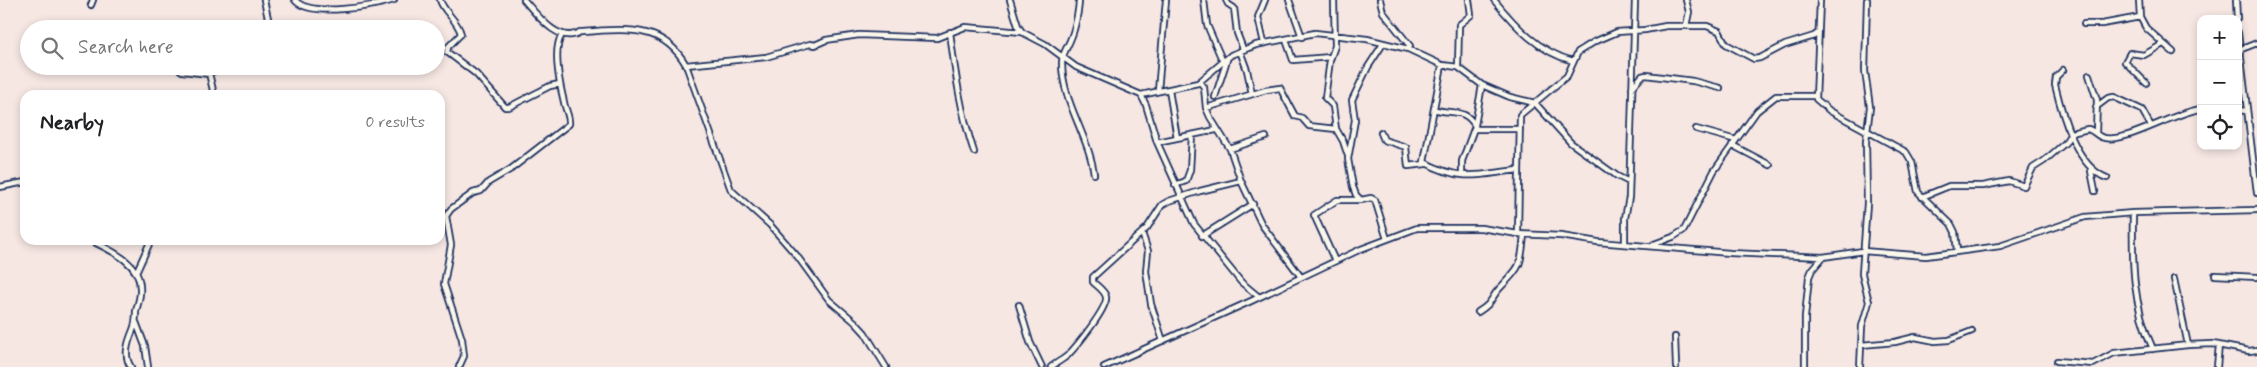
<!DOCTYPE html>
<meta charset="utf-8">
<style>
:root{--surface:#fff;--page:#f6f6f6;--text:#202124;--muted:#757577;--line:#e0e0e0}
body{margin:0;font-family:Mynerve,sans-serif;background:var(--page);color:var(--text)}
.controls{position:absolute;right:15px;top:15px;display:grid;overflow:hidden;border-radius:10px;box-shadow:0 2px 8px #0003}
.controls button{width:45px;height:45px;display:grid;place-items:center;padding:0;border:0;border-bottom:1px solid var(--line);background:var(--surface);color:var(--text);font:25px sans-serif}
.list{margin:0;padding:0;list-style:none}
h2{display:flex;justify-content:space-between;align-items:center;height:65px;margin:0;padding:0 20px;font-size:21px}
h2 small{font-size:16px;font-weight:400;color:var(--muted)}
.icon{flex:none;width:28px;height:28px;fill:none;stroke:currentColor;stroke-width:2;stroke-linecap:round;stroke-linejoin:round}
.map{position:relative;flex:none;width:2257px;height:367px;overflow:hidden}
.search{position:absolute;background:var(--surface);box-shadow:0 2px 8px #0003;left:20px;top:20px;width:425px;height:55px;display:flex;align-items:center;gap:12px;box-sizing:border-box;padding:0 18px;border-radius:28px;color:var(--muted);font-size:19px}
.panel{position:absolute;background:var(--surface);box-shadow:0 2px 8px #0003;left:20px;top:90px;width:425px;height:155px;border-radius:15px}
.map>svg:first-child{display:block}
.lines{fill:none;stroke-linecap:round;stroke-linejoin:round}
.minor-casing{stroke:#1b2f5e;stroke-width:8}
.minor{stroke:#fbf7ec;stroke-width:4.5}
</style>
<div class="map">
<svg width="2257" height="367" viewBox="0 0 2257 367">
<rect width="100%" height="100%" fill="#f6e7e3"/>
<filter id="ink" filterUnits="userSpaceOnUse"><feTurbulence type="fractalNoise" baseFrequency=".02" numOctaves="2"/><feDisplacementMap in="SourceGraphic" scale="10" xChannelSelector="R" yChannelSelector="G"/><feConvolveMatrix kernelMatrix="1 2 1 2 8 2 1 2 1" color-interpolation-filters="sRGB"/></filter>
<g filter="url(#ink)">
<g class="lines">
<defs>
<path id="minor" d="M264,0L269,23L266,29
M295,0C309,18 375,6 394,0
M440,0C444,13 458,20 461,34L448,47L447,52L476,74L505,107H509L550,86L560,84
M524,0C537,15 559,45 580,32C622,30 662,22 686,65L731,190L770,225L797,256L829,300L855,322L865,333L886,367
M1010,0L1018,26L1022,32L1045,44L1076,67L1141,95L1146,105L1157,142L1194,224L1241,282L1259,297
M1079,0C1079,9 1075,29 1071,38C1068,47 1062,53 1062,63C1062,102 1089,136 1094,174
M1204,0L1207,25L1223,62
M1226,0L1228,4L1234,8L1237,33L1243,49
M1289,0L1302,37
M1334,0L1335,46L1330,60L1325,98L1333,106L1336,129L1343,141L1348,156
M1380,0L1383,12L1410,46L1408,49
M1494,0C1516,27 1539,52 1573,61
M1686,0L1689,12L1686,26
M1820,0L1816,99L1830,111L1906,152L1912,162L1918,192L1951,224L1955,232L1957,251
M2139,0L2140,17L2146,28L2173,52
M2236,0L2237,19
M91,5L93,0
M2084,24H2102L2140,17
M950,32C955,73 961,113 974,152
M2238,33L2257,193
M1286,40L1293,60L1331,57
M1264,43L1258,17L1265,0
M1383,44L1368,67L1352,100L1355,120L1348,159L1353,187L1356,195L1361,200L1371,198L1375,200L1387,239
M2239,50L2257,43
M1240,51L1247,70L1252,94
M686,65L766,57L810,44L815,45L826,40L859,35L937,38L965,27L1022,32
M1442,65L1424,162C1463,183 1479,174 1519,170
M175,66L182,71L209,74
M1458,67L1459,25L1471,15L1469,0
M2063,70L2056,77L2055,85C2062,114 2076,167 2107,178
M2089,75L2097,100L2096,133
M1200,82L1204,87L1206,108L1210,117L1230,149L1241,181L1262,225L1301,277
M2146,83L2125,62L2130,53L2144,55L2163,44
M1632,88L1642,76L1646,75L1693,81L1720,88
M1169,90L1177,138
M1158,91L1166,0
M214,95L209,73L226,66
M1141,95L1198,83L1231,55L1256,45L1315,33L1367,39L1408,49L1442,65L1458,67L1482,85L1510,97L1535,103L1571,143L1617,176L1629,182
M1215,97L1227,60
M2096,107L2108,98L2114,97L2142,110L2151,126
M1206,108L1266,90L1280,88L1295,116L1302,118L1309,126L1336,129
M1434,109C1449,115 1465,107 1475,126L1462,161V175
M2238,110L2246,111
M1475,125L1482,85
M1474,129H1520
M1696,129L1736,140
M1381,133L1384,140L1406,147L1408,166L1426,164
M1157,142L1216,130
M1732,145L1770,165
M1230,149L1266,137
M2091,171L2095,191
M1175,185L1186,181L1190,170L1192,135
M0,187L25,182
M1922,197L1949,186H1983L2009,181L2024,186L2033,168L2044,161L2065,143L2071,133L2088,129C2093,130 2096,135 2101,137C2123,146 2173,112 2201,109
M2133,213C2132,261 2132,304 2153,349
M1142,233L1148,251L1146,271L1151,304L1163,341
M1518,234L1520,115L1567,76L1578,52L1594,42L1617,32L1645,30L1666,26H1707L1719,31L1726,44L1754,59L1760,58L1785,45L1814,36L1818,33
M1202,236L1253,204
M90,240C110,250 140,262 140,288C141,296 138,303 136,311C136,318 136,323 133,330C128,342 123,356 131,367
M1625,244V218L1629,197L1635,0
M1654,244L1673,237L1684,230L1714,171L1757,111L1776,96H1815
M1335,261L1314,215L1337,200H1360
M136,273L151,240
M2215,275L2257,277
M2174,279L2188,345
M1019,305L1030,342L1042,367
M1478,312C1493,303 1490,299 1499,289C1521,266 1521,267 1524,235
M136,322L145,346L148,367
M1675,337L1676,367
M1861,345L1895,342L1915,337L1935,341L1949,340L1972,331
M2057,361L2093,364L2114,353L2188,345L2213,344L2249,351L2257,350
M459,367L464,356L462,339L444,284L451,245L446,216L451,209L473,193L481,191L489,182L511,169L569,124C570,117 565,109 564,102C560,86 552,48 562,35
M1051,367C1056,363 1062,360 1067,356C1076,347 1108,308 1106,297C1105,291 1097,286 1093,282V277L1147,228L1162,205L1169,201L1200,191L1241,181
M1104,367L1249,302L1361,249L1417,228H1481L1518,234L1561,236L1598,242L1730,253L1823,257L1863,251L1926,256L2000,246L2085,217L2133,213L2257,210
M1805,367V317L1809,277L1812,270L1823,257
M1860,367L1862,326L1869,302L1862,274L1867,203L1866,141L1870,107L1865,71L1867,0
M2217,367L2219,345"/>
</defs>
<!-- minor casing -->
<use href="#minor" class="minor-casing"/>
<!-- minor -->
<use href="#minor" class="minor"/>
</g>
</g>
</svg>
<div class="controls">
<button>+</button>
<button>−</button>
<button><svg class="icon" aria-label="locate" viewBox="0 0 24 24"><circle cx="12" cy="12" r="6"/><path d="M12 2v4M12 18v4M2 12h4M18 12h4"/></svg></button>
</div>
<div class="search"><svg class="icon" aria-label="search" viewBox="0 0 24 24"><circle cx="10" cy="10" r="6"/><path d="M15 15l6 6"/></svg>Search here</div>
<section class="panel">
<h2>Nearby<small>0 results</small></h2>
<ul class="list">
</ul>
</section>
</div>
